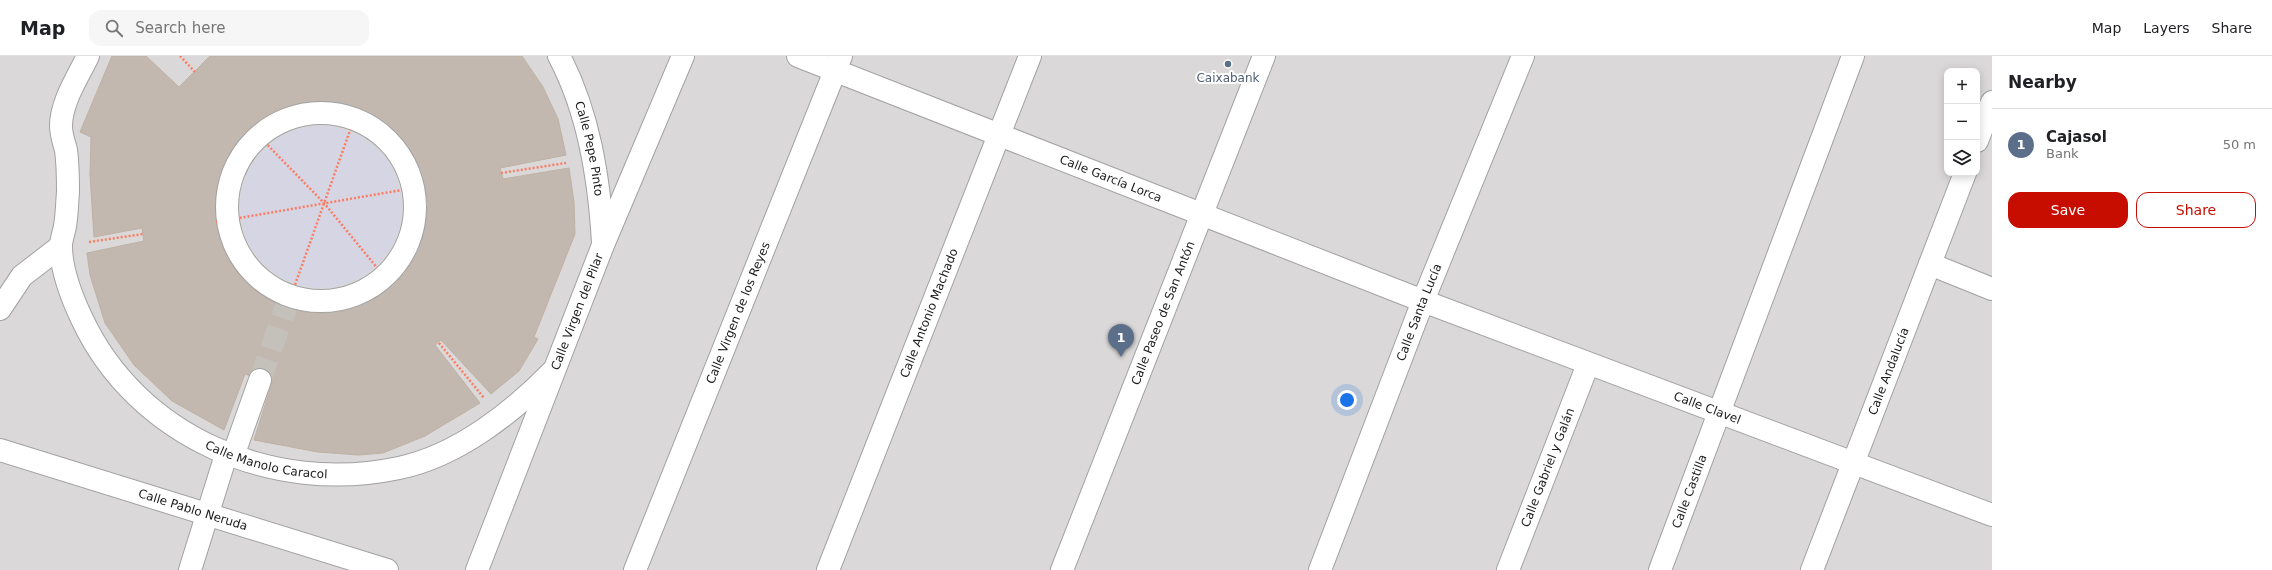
<!DOCTYPE html>
<meta charset="utf-8">
<style>
:root{--surface:#fff;--page:#f6f6f6;--text:#202124;--muted:#757577;--line:#e0e0e0;--accent:#c70d00}
body{margin:0;font-family:"DejaVu Sans",sans-serif;background:var(--page);color:var(--text)}
.controls{position:absolute;right:12px;top:12px;display:grid;overflow:hidden;border-radius:8px;box-shadow:0 2px 10px #0003}
.controls button{width:36px;height:36px;display:grid;place-items:center;padding:0;border:0;border-bottom:1px solid var(--line);background:var(--surface);color:var(--text);font:20px sans-serif}
.you{position:absolute;left:1347px;top:344px;width:14px;height:14px;margin:-10px;border:3px solid #fff;border-radius:50%;background:#1a73e8;box-shadow:0 0 0 6px #1a73e833}
.badge{display:grid;place-items:center;width:26px;height:26px;border-radius:50%;background:var(--accent);color:#fff;font-size:13px;font-weight:700}
.pin{position:absolute;translate:-50% -33px;filter:drop-shadow(0 1px 2px #0008)}
.pin::after{content:'';position:absolute;top:21px;width:14px;height:12px;background:inherit;clip-path:polygon(0 0,100% 0,50% 100%)}
.list{margin:0;padding:0;list-style:none}
h2{display:flex;justify-content:space-between;align-items:center;height:52px;margin:0;padding:0 16px;font-size:17px}
h2 small{font-size:13px;font-weight:400;color:var(--muted)}
.list li{display:grid;grid-template-columns:26px 1fr auto;gap:12px;align-items:center;box-sizing:border-box;height:72px;padding:0 16px;border-top:1px solid var(--line)}
.list b{display:block;font-size:15px;white-space:nowrap}
.list p{margin:0;font-size:13px;white-space:nowrap;color:var(--muted)}
.list em{font-size:13px;font-style:normal;color:var(--muted)}
.actions{display:flex;gap:8px;padding:12px 16px}
.actions a{flex:1;padding:9px 0;border:1px solid var(--accent);border-radius:12px;text-align:center;font-size:14px;color:var(--accent)}
.actions .main{background:var(--accent);color:#fff}
.icon{flex:none;width:22px;height:22px;fill:none;stroke:currentColor;stroke-width:2;stroke-linecap:round;stroke-linejoin:round}
.map{position:relative;flex:none;width:1992px;height:514px;overflow:hidden}
header{display:flex;align-items:center;gap:24px;box-sizing:border-box;height:56px;padding:0 20px;background:var(--surface);border-bottom:1px solid var(--line)}
header strong{font-size:19px}
nav{display:flex;gap:22px;margin-inline-start:auto;font-size:14px}
.search{width:280px;height:36px;background:var(--page);display:flex;align-items:center;gap:10px;box-sizing:border-box;padding:0 14px;border-radius:12px;color:var(--muted);font-size:15px}
main{display:flex}
aside{flex:1;background:var(--surface)}
.map>svg:first-child{display:block}
.residential{fill:#dad8d8;fill-rule:evenodd}
.plaza{fill:#d6d5e3}
.building{fill:#c2b8b0;stroke:#bfb1a3;fill-rule:evenodd}
.lines{fill:none;stroke-linecap:round;stroke-linejoin:round}
.minor-tunnel{stroke:#c3c1b9;stroke-width:22;stroke-dasharray:22 11;stroke-linecap:butt}
.minor-casing{stroke:#a2a2a2;stroke-width:24}
.tertiary-casing{stroke:#a2a2a2;stroke-width:24}
.path{stroke:#fd7c62;stroke-width:2.5;stroke-dasharray:2 2;stroke-linecap:butt}
.minor{stroke:#fff;stroke-width:22}
.tertiary{stroke:#fff;stroke-width:22}
.service-dot{fill:#5c6f8a;stroke:#fff;stroke-width:1.5}
.labels{text-anchor:middle;stroke-width:4;stroke-linejoin:round;paint-order:stroke}
.service-label{font-size:12px;fill:#4e5e75;stroke:#fff}
.street-label{font-size:12px;fill:#1b1b1b;stroke:#fff}
</style>
<header>
<strong>Map</strong>
<div class="search"><svg class="icon" aria-label="search" viewBox="0 0 24 24"><circle cx="10" cy="10" r="6"/><path d="M15 15l6 6"/></svg>Search here</div>
<nav><a>Map</a><a>Layers</a><a>Share</a></nav>
</header>
<main>
<div class="map">
<svg width="1992" height="514" viewBox="0 0 1992 514">
<rect width="100%" height="100%" fill="#edeae0"/>
<!-- residential -->
<path class="residential" d="M0,0H1992V514H0ZM1947,15H1977V117H1947Z"/>
<!-- plaza -->
<path class="plaza" d="M240 151a81 81 0 1 1 162 0a81 81 0 1 1-162 0Z"/>
<!-- building -->
<path class="building" d="M112,0H146L179,31L210,0H522L543,31L558,63L566,99L500,112L503,123L569,112L574,146L575,178L534,281L538,283L519,315L491,338L441,284L435,289L480,347L425,380L383,397L358,399L318,396L254,384L272,327L245,318L224,374L172,345L134,309L105,267L90,219L87,197L144,185L142,172L94,181L90,119L91,81L80,76ZM321,46L340,47L358,52L375,60L389,70L412,97L425,130L428,148L426,167L422,184L405,217L377,241L342,255L324,257L305,256L286,251L269,244L253,233L239,218L228,203L220,185L215,148L217,131L229,99L251,72L267,61L284,53L302,47Z"/>
<g class="lines">
<!-- minor-tunnel -->
<path class="minor-tunnel" d="M260,324L286,251"/>
<defs>
<g id="minor">
<path id="s1" d="M88,0C78,21 61,46 61,70C61,79 64,86 66,94C68,108 68,122 68,136C67,147 67,159 65,170C64,176 61,184 61,190C61,214 72,242 82,263C137,381 273,439 399,412C457,400 512,357 553,315"/>
<path id="s2" d="M559,0C589,57 599,122 603,186"/>
<path id="s3" d="M798,0L1423,245L1992,459"/>
<circle cx="321" cy="151" r="94"/>
<path d="M1977,85L1992,46"/>
<path d="M1930,208L1992,233"/>
<path d="M0,253L22,220L61,190"/>
<path id="s4" d="M0,394L387,514"/>
<path d="M233,400L260,324"/>
<path d="M190,514L226,399"/>
<path id="s5" d="M477,514L603,189L683,0"/>
<path id="s6" d="M635,514L841,0"/>
<path id="s7" d="M828,514L1030,0"/>
<path id="s8" d="M1508,514L1588,308"/>
<path id="s9" d="M1660,514L1853,0"/>
<path id="s10" d="M1812,514L1965,117"/>
</g>
<g id="tertiary">
<path id="s11" d="M1062,514L1264,0"/>
<path id="s12" d="M1320,514L1423,245L1523,0"/>
</g>
</defs>
<!-- minor casing -->
<use href="#minor" class="minor-casing"/>
<!-- tertiary casing -->
<use href="#tertiary" class="tertiary-casing"/>
<!-- path -->
<path class="path" d="M180,0L195,16
M251,72L324,147L392,230
M501,117L566,107
M216,166L425,130
M89,186L143,178
M291,240L358,52
M439,287L484,342"/>
<!-- minor -->
<use href="#minor" class="minor"/>
<!-- tertiary -->
<use href="#tertiary" class="tertiary"/>
</g>
<!-- markers -->
<circle class="service-dot" cx="1228" cy="8" r="4"/>
<g class="labels">
<!-- service labels -->
<g class="service-label">
<text x="1228" y="26">Caixabank</text>
</g>
<!-- street labels -->
<g class="street-label">
<text dy="4" stroke="none"><textPath href="#s2" startOffset="98">Calle Pepe Pinto</textPath></text>
<text dy="4" stroke="none"><textPath href="#s3" startOffset="336">Calle García Lorca</textPath></text>
<text dy="4" stroke="none"><textPath href="#s5" startOffset="277">Calle Virgen del Pilar</textPath></text>
<text dy="4" stroke="none"><textPath href="#s12" startOffset="276">Calle Santa Lucía</textPath></text>
<text dy="4" stroke="none"><textPath href="#s6" startOffset="277">Calle Virgen de los Reyes</textPath></text>
<text dy="4" stroke="none"><textPath href="#s7" startOffset="276">Calle Antonio Machado</textPath></text>
<text dy="4" stroke="none"><textPath href="#s11" startOffset="276">Calle Paseo de San Antón</textPath></text>
<text dy="4" stroke="none"><textPath href="#s10" startOffset="213">Calle Andalucía</textPath></text>
<text dy="4" stroke="none"><textPath href="#s3" startOffset="975">Calle Clavel</textPath></text>
<text dy="4" stroke="none"><textPath href="#s1" startOffset="516">Calle Manolo Caracol</textPath></text>
<text dy="4" stroke="none"><textPath href="#s8" startOffset="110">Calle Gabriel y Galán</textPath></text>
<text dy="4" stroke="none"><textPath href="#s9" startOffset="84">Calle Castilla</textPath></text>
<text dy="4" stroke="none"><textPath href="#s4" startOffset="202">Calle Pablo Neruda</textPath></text>
</g>
</g>
</svg>
<div class="controls">
<button>+</button>
<button>−</button>
<button><svg class="icon" aria-label="layers" viewBox="0 0 24 24"><path d="M12 4l9 5-9 5-9-5zM3 14l9 5 9-5"/></svg></button>
</div>
<div class="you"></div>
<div class="pin badge" style="left:1121px;top:301px;background:#5c6f8a">1</div>
</div>
<aside>
<h2>Nearby<small></small></h2>
<ul class="list">
<li><span class="badge" style="background:#5c6f8a">1</span><div><b>Cajasol</b><p>Bank</p></div><em>50 m</em></li>
</ul>
<div class="actions"><a class="main">Save</a><a>Share</a></div>
</aside>
</main>
